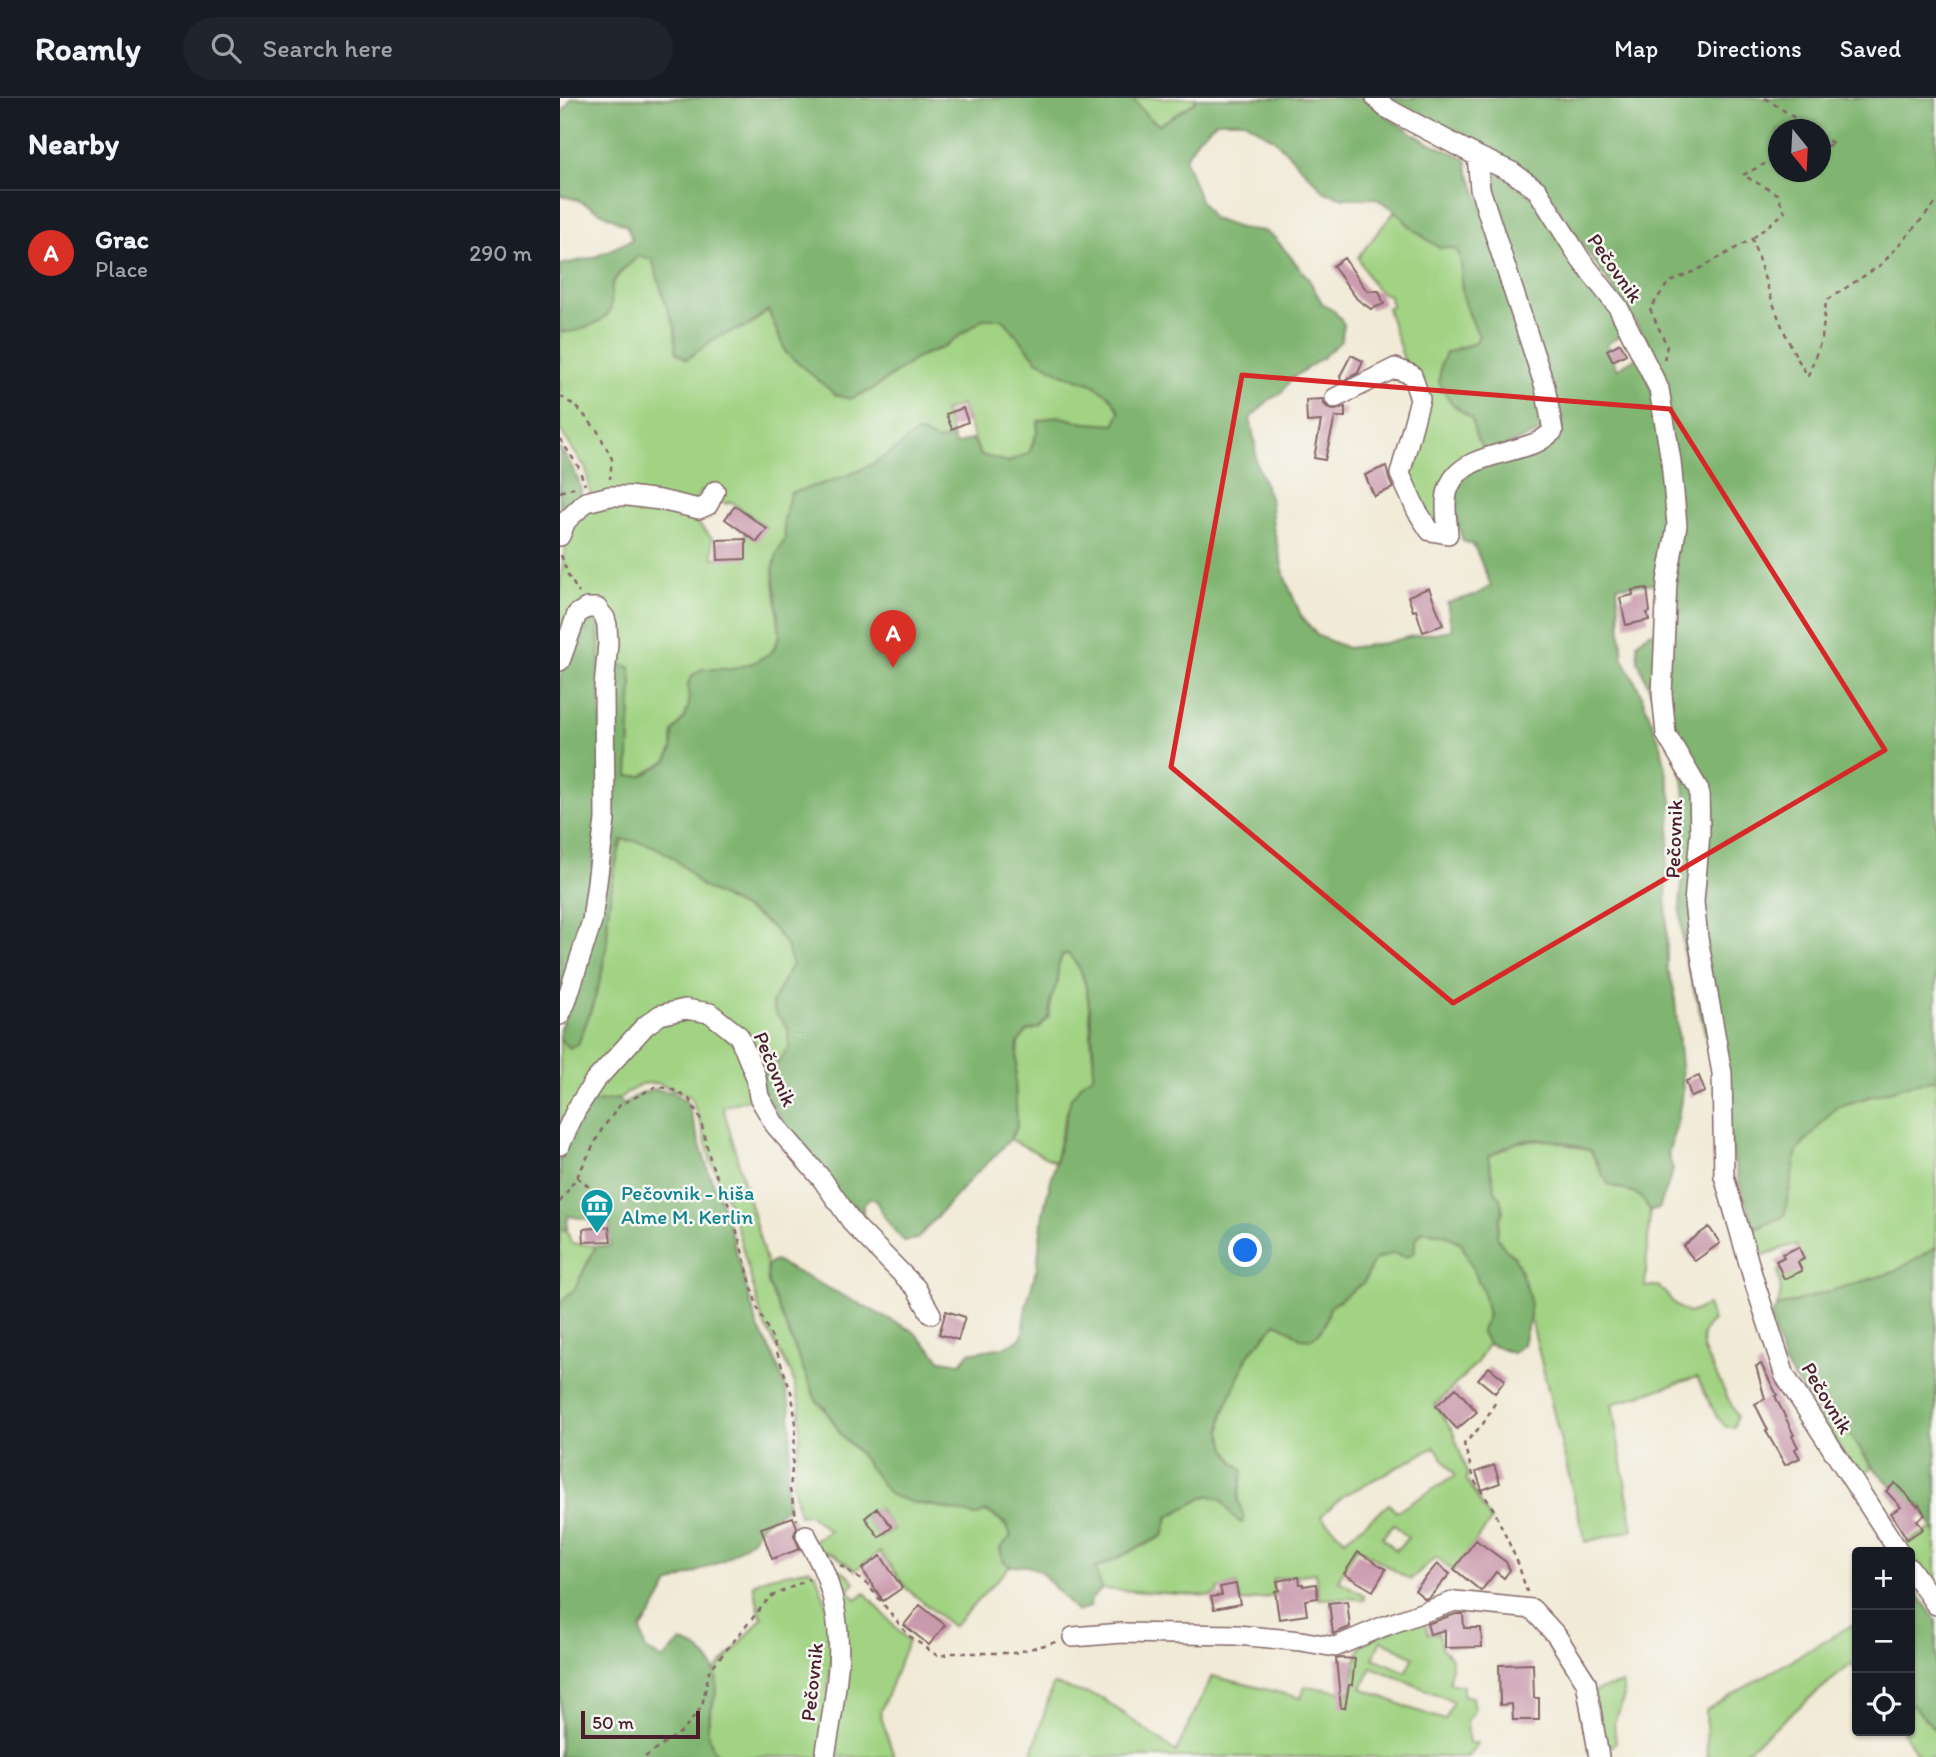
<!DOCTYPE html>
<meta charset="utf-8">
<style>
:root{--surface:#171b24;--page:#20242c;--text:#f1f3f6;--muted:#9ea1a6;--line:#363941;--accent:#d93025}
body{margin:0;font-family:Itim,sans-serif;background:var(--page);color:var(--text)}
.controls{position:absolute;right:21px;bottom:21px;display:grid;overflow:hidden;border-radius:7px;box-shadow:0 2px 5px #0004}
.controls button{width:63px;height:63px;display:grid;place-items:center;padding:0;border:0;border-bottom:2px solid var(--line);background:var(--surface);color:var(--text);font:35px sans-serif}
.compass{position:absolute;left:1208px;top:21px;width:63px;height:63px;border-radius:50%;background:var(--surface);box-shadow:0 2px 5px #0004;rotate:162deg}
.scale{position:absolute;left:21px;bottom:18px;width:119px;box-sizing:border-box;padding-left:7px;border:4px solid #4a1f2b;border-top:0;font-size:19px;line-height:24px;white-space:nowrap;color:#4a1f2b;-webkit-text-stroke:5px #f6f6f2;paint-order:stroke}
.you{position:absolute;left:686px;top:1153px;width:24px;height:24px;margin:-18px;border:5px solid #fff;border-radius:50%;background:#1a73e8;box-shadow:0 0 0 10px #1a73e833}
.badge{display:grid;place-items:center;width:46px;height:46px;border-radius:50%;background:var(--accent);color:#fff;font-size:23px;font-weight:700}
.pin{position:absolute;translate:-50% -58px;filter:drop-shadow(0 2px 4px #0008)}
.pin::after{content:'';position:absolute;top:37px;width:24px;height:21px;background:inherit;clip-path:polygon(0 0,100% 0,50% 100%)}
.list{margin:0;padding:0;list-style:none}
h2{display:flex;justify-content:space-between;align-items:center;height:91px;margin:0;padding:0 28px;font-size:30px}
h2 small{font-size:23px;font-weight:400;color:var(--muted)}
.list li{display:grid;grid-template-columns:46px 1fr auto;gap:21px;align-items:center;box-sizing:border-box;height:126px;padding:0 28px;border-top:2px solid var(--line)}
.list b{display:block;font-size:26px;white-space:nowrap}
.list p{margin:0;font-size:23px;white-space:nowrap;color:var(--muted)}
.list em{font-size:23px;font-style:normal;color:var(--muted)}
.icon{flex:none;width:38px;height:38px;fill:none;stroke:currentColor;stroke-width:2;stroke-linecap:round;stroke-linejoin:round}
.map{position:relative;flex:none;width:1376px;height:1659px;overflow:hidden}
header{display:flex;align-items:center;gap:42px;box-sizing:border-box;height:98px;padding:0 35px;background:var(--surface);border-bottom:2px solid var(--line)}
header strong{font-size:33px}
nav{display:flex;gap:38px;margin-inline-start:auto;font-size:24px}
.search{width:490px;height:63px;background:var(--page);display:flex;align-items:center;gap:18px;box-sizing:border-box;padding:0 24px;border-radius:38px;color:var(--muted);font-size:26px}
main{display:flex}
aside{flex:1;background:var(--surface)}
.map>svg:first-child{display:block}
.green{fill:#a1d383;stroke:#767957;stroke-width:2;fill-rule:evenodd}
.forest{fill:#80b571;stroke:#656a4e;stroke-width:2;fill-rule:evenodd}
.building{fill:#c999ac}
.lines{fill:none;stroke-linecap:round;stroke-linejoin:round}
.minor-casing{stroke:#846667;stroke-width:22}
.path{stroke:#846667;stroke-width:2.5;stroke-dasharray:5 5;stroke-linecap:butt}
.minor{stroke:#fff;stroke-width:19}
.marked{fill:none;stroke:#d62828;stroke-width:5;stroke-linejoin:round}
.labels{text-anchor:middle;stroke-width:5;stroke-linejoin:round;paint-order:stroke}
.street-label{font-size:21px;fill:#4a1f2b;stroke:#f6f6f2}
.culture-label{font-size:21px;fill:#0d838f;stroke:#f6f6f2;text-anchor:start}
</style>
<header>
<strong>Roamly</strong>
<div class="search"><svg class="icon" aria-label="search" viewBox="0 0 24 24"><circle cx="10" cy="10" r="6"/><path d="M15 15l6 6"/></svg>Search here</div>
<nav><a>Map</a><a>Directions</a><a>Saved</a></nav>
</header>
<main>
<aside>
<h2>Nearby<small></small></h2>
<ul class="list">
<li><span class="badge">A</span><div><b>Grac</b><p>Place</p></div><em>290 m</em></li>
</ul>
</aside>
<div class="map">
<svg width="1376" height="1659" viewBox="0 0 1376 1659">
<rect width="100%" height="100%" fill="#f6f6f2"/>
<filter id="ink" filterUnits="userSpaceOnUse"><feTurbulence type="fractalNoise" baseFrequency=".0143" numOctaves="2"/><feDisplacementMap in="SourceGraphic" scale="14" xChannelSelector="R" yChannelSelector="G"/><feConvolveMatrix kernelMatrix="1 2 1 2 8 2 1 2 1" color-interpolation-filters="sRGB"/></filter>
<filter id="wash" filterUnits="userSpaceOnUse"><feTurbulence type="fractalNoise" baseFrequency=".00686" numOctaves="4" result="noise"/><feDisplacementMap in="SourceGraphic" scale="28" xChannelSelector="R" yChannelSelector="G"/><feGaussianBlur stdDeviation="1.57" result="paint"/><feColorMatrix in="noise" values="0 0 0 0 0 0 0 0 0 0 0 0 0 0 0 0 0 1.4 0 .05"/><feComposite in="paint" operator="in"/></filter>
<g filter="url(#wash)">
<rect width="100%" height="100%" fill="#f1ead6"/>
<!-- green -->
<path class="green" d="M572,0H636L635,4L599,27L587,18Z
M835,113L854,132L879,150L888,149L897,152C904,165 900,177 902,191C904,207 912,223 919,238L915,245L896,250L891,305L911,320L917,341L927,355L885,429L869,423L845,368L855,371L861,349L851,343L859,326L845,265L827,210L832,208L829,197C813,195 805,172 798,159Z
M78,158L92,161L106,207L115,230L116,254L127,261L157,239L190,227L208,212L226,255L302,295L313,291L358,259L383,249L423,221H443L502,276L532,286L550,298L560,314L554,327L525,325L497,318L477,335L469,355L449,364L420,357L402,307L384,313L393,340L377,343L362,335L354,336L336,353L310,369L268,385L230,395L224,422L225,441L217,456L213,472L220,537L212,554L193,565L172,571H142L128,585L129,606L125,619L113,634L112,651L107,663L82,678L68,679L72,581L49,564L0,547V484L9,427L40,404L128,415L152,440L153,460L184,458L185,434L196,442L206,429L170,403L167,406L149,398L150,394L141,393L132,407L31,398L26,371L0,332V233C12,237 43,225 49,214C54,206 49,195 52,187C57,175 69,167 78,158Z
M62,741C87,742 105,752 124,769C131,775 135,783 142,788C170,806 208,816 225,846C229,852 230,859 232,866L212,905L216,916L228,929L229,949L218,964L195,981L175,930L103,910L0,1033V941L9,950L18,946C30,916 41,886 46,853C48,841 47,828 48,816C50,790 56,766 62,741Z
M507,855C536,881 527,931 534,966L533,978C504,995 503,1034 495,1064L450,1041L457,1029L455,982L458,945L467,933L479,930L489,918L491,901L498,883V869L502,858Z
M136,914L179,950L192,1000L163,1009L207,1167L208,1185L256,1302C267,1312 273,1324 281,1337C287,1345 349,1403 356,1405C389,1414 436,1399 451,1439L442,1462L450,1468L393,1529L347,1491L320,1454L295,1472L275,1457L258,1452L254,1442L269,1433L249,1416L239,1417L233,1386L240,1336V1307L231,1275L203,1224L173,1116L151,1063L143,1033L131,999L98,985L81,986L58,1001L24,1006L89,929ZM318,1410L333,1431L320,1440L305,1419Z
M1376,981V1149L1334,1174L1217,1209L1221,1195L1218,1173L1242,1164L1236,1146L1203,1157L1181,1138L1224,1118L1237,1053L1276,1009L1345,988Z
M991,1042L1031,1053L1042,1077L1056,1090L1071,1092L1083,1099L1090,1113L1085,1189L1098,1188C1109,1197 1115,1212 1130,1215L1147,1207L1153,1223C1142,1232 1141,1239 1144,1253L1177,1318L1174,1329H1166L1157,1319L1137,1279L1052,1306L1073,1432L1025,1444L970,1217L969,1196L955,1159L945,1151L937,1139L940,1100L935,1092L928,1059L957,1044Z
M0,1131L7,1132L11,1145L36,1148L14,1192L4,1200L0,1210Z
M863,1133L884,1136L902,1145L923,1193L928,1218L921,1232L928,1246L916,1266L875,1307L893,1334L908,1378L906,1381L931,1423L893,1473L876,1459L850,1482L797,1449L778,1482L804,1497V1502L790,1500L759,1501L755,1475L713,1481L714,1498L681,1504L676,1486L658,1491V1495L649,1498L542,1491L535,1471L603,1438L608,1419L648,1397L661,1401L674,1420L682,1425L684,1420L678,1402L683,1372L673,1363L666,1350L661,1334L663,1315L688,1257L716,1225L732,1233L740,1240L765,1226L770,1209L804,1184L814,1162C832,1155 849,1148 863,1133ZM875,1349L895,1378L836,1414L829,1406L785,1442L761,1418L783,1398ZM834,1426L848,1440L836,1452L822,1439Z
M1245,1297L1258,1299L1264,1304L1297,1346L1312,1370L1299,1378Z
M1373,1430L1376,1436V1498L1350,1460V1454H1346L1341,1447Z
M273,1468L289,1478L295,1484L288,1493L297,1502L305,1495L348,1543L320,1615L334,1659H269L282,1569L268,1471Z
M249,1471L256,1476L275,1532L261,1659H164L154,1653L147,1631L157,1588L154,1575L203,1519L200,1516L193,1486L209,1479Z
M862,1519L868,1536L879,1535L882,1551L892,1560L889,1585L903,1588V1597L912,1599L914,1613L907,1623L909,1645H918L907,1659H471L493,1586L542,1600L616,1654L652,1578L741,1600L745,1588L790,1595L798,1554L803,1545ZM821,1542L854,1559L846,1574L813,1560ZM812,1569L893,1603L885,1622L849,1610L802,1590Z
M1297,1524V1573L1291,1566L1179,1659H1147L1146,1612Z
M1062,1585L1064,1601L1054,1624L1056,1645L1045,1652L1032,1594Z
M1350,1604L1376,1633V1659H1359L1342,1633H1350Z"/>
<!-- forest -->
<path class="forest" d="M12,0H572L587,18L599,27L635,4L636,0H804L830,21L867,44L901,58L907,63L908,72L928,122L988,331L927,355L917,341L911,320L891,305L879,284L881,266L886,255L915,245L919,238C912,223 904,207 902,191C900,177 904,165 897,152L888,149L880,150L854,132L832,110L815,100H784L765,94L714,41L684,23H657L638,40L625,61L640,102L653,121L679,130L704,133L715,140L748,180L762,205L775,214L784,226L781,243L762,260L731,281L721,296L710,301L690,320L695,345L696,365L710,399L713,428L725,480L742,520L758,538L787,550L825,545L848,539L892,532L887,505L915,497L931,488L914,447L903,443L895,416L892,397L901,377L999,336L1003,321L967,234L925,74L934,71L971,98L1067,234L1047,246L1057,271L1080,257L1092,295L1112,424L1099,485L1057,488L1063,561L1078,589L1101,647L1112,703L1106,774L1107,870L1114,891L1123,991L1117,1025L1108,1056L1113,1072L1099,1111L1090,1113C1076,1088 1071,1096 1048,1086L1031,1053C1008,1044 984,1038 959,1044C948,1047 937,1054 928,1059L935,1092L940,1100L943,1113L939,1123L937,1139L945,1151L955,1159L969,1196L970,1217L963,1246L953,1255L928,1246L921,1232L928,1218L923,1193L901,1145L884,1136L863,1133L855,1142V1154L846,1159L833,1155L814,1162L804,1184L770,1209L765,1226L758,1236L752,1241L740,1240L732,1233L716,1225L688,1257L663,1315L661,1334L666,1350L673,1363L683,1372L678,1402L684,1420L682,1425L674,1420L661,1401L648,1397L608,1419L603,1438L535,1470L542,1491L531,1501L530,1509L516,1513L479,1472L467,1468H450L442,1462L440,1450L451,1438L446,1426L427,1413L415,1418L367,1406L354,1405L330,1397L295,1350L282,1338L265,1310L256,1302L208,1185L207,1167L215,1163L353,1233L381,1262L401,1265L409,1255L444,1249L459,1242L463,1235L466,1208L477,1169L483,1115L511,1000L524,983L533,978C535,958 530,896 523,878C519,869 514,861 507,855L502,858L498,869V883L491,901L489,918L479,930L467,933L458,945L455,982L457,1029L450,1041L433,1060L414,1077L357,1141L344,1143C332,1131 322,1118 316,1102L310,1100L303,1107V1121L296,1125L253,1070L195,981L218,964L229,949L228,929L216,916L212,905L232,866C230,860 229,852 225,846C208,816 170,805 142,788C135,783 131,775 124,769C105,752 87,742 61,742C56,766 50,791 48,816C47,828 48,841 46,853C41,886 30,916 18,946L9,950L0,941V931L17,889L34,831L49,564L70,569L72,581L68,678H82L107,663L112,651L113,634L125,619L129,606L128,585L133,577L142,571H172L193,565L212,554L220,537L213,472L217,456L225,441L224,422L230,395C278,382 317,371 354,336L362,335L377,343L393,340L395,347L413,341L420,357L449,364L469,355L477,335L478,323L497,318L525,325L554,327L560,314L550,298L532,286L502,276L477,262L443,221H423L383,249L358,259L313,291L290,301L276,297L226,255L208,212L190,227L157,239L127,261L116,254L115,230L106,207L92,161L79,158C69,167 57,174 52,187C49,195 54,206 49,214C43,225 12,237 0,233V167L35,159L72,142L67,128L18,102L0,97V18Z
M825,0H1376V981L1345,988L1276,1009L1237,1053L1224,1118L1195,1130L1179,1084L1153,967L1137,902L1124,857L1120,808L1127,716L1123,681L1112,643L1078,563L1077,545L1089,535L1106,533L1116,472L1104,291L1091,252L1077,226L981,86ZM1218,32H1260V74H1218Z
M0,350C10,366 22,381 21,401L0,422Z
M29,514L38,519L42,663L32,785L0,912V577L10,560L18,521Z
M94,991L111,994L127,1004L149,1075L164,1111L198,1230L212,1255L224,1284L230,1310L231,1343L226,1386L228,1410L205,1423L191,1442L164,1462L109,1486L91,1517L81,1531L85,1550L103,1562L120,1544C139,1547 158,1567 157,1588C157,1602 146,1616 148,1632C148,1639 152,1647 154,1653L164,1659H0V1210L4,1200L14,1192L36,1148H50V1125L8,1118L7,1132L0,1131V1057L11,1028L24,1006L58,1001L63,1007L79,996Z
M1376,1149V1436L1360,1407L1351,1409L1313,1369L1297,1346L1264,1304L1258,1299L1245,1297L1224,1265L1210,1220L1217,1209L1334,1174Z
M1350,1485L1376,1522V1633L1350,1604Z"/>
<g id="blocks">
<!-- building -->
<path class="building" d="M784,160L807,193H819L824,206L811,211L797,201L773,168Z
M1060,245L1066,256L1053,263L1047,252Z
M791,257L803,263L798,275L781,284L780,278Z
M763,301L764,306L769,311L775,312L785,309V319H775L765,362L754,360L761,323L747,324L746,302Z
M403,310L408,324L392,331L386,316Z
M826,368L829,381L833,390L814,398L805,377Z
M175,408L207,431L197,444L165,421Z
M186,441V461L158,462L157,442Z
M869,490L883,527L863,534L856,512L853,513L848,498Z
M1087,490L1090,514L1087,515L1089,522L1066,527L1060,500L1073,497L1072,492Z
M1139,978L1145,994L1131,999L1126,983Z
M49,1129L51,1143L24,1144L23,1131Z
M1149,1129L1160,1145L1135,1163L1123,1148Z
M1239,1149L1244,1161L1238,1164L1242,1173L1224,1181L1216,1163L1224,1159L1222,1156Z
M386,1213L405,1219L398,1242L379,1236Z
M1201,1266L1217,1297L1215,1298L1234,1337L1232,1338L1238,1349L1235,1351L1240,1360L1225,1367L1206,1333L1208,1332L1195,1306L1205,1301L1196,1268Z
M929,1269L945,1282L935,1295L918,1281Z
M896,1290L917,1314L897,1331L876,1308Z
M934,1367L940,1385L922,1392L916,1374Z
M1335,1385L1357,1408L1359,1407L1365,1417L1357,1422L1363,1431L1347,1441L1331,1415L1341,1409L1326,1393Z
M317,1410L332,1429L319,1439L305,1420Z
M233,1419L237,1429L234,1437L240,1451L212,1461L201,1430Z
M916,1442L946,1464L950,1472L944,1480L936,1474L921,1493L894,1471Z
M798,1454L826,1471L813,1493L784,1476Z
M321,1458L342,1490L323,1503L302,1471Z
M877,1466L890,1476L870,1499L865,1501L855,1492Z
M739,1479L740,1486H743V1488L756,1486L758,1500L745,1502L747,1517L719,1521L715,1493L719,1492L717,1483Z
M676,1486L680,1506L654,1511L651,1499L662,1497L660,1489Z
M787,1503L790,1529L773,1536L769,1505Z
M360,1507L385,1527L369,1547L344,1527Z
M896,1516H903L904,1530H921L922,1549L885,1550V1532L870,1536L867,1526Z
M781,1560L795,1561L792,1587H789L785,1610H781L776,1561Z
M973,1566L974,1600H979V1622H953L952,1606L940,1607L939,1567Z"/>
</g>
</g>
<g filter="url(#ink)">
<use href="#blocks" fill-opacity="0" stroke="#846667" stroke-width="2"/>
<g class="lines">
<defs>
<path id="minor" d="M816,0L825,9L841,18L917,58L952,74L977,92L1021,162L1058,209L1099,291L1111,363L1117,427L1107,484L1102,596L1106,636L1139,692L1140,736L1134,804L1138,840L1162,975L1164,1078L1194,1183L1225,1278L1339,1454
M775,300L835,270L852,277L860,301L840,376L857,413L870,433L888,436C887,421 883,401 890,387C902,358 949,356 975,345C982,343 988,337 993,333L985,289L920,91L917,58
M0,438L6,423L26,404L50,398H68L100,402L139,411L148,407L155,393
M0,563L17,516L27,510H37L45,520L47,527L48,545L44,589L45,722L32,823L6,904L0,917
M0,1047L16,1012L34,984L85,928L100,917L125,911L150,915L179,938L196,979L199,999L215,1027L262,1081L294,1127L356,1190L371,1216
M246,1437C253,1451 262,1466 267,1481C289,1544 275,1596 265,1659
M1350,1470L1376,1507
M513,1539L562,1535L677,1537L741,1543L775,1549L822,1529L895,1503L972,1511L996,1537L1026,1584L1039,1659"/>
</defs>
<!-- minor casing -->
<use href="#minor" class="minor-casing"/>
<!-- path -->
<path class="path" d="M1205,0L1253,32
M1260,37L1274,46L1260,49
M1193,140L1225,114L1217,96L1183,77L1218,59
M1104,262L1107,248L1090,211L1108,185L1139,171L1192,141C1207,188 1221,237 1248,278L1262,240L1266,203L1322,166L1376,105
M0,298L17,309L37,332L52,361L50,381
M0,341L18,368L25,387
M0,394L15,389
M1,457L8,477L19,495
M17,1079L28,1088L31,1125
M0,1104L17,1079L42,1031L60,1007L95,989L110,990L129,1001L140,1020L151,1065L172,1115L197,1209L212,1240L232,1297L236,1327L230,1392L237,1422
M935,1305L923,1326L904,1346L915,1384L934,1412L958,1465L967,1494
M280,1467L308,1487L348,1537L379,1559L390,1555H454L496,1544
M85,1659L124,1632L142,1608L149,1573L210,1499L249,1481"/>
<!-- minor -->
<use href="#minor" class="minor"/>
</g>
</g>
<!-- marked area -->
<path class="marked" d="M682,277L1110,311L1325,652L893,905L611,669Z"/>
<!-- icons -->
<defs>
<symbol id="museum-pin" viewBox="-11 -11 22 30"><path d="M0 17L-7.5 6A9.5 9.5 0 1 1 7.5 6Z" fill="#0f9aa8" stroke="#f6f6f2"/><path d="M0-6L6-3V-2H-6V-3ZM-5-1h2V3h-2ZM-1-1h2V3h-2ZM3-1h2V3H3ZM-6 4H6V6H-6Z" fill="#fff"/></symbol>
</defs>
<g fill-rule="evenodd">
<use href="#museum-pin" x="18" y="1088" width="38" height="52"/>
</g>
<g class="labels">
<!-- street labels -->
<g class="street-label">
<text transform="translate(1055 170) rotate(55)" y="7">Pečovnik</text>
<text transform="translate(1114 741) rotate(-88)" y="7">Pečovnik</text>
<text transform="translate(215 971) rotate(67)" y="7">Pečovnik</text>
<text transform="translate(1267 1300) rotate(59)" y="7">Pečovnik</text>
<text transform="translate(252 1584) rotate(-84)" y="7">Pečovnik</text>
</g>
<!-- culture labels -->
<g class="culture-label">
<text x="61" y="1102">Pečovnik - hiša<tspan x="61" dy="24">Alme M. Kerlin</tspan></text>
</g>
</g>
</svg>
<div class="controls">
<button>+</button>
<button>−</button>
<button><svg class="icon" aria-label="locate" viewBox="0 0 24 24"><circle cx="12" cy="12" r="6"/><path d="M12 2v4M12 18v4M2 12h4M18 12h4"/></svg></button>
</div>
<svg class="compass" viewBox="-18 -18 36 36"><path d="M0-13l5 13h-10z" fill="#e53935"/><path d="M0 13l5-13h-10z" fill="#9ea1a6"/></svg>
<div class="scale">50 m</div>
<div class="you"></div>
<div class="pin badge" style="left:333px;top:570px">A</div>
</div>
</main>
